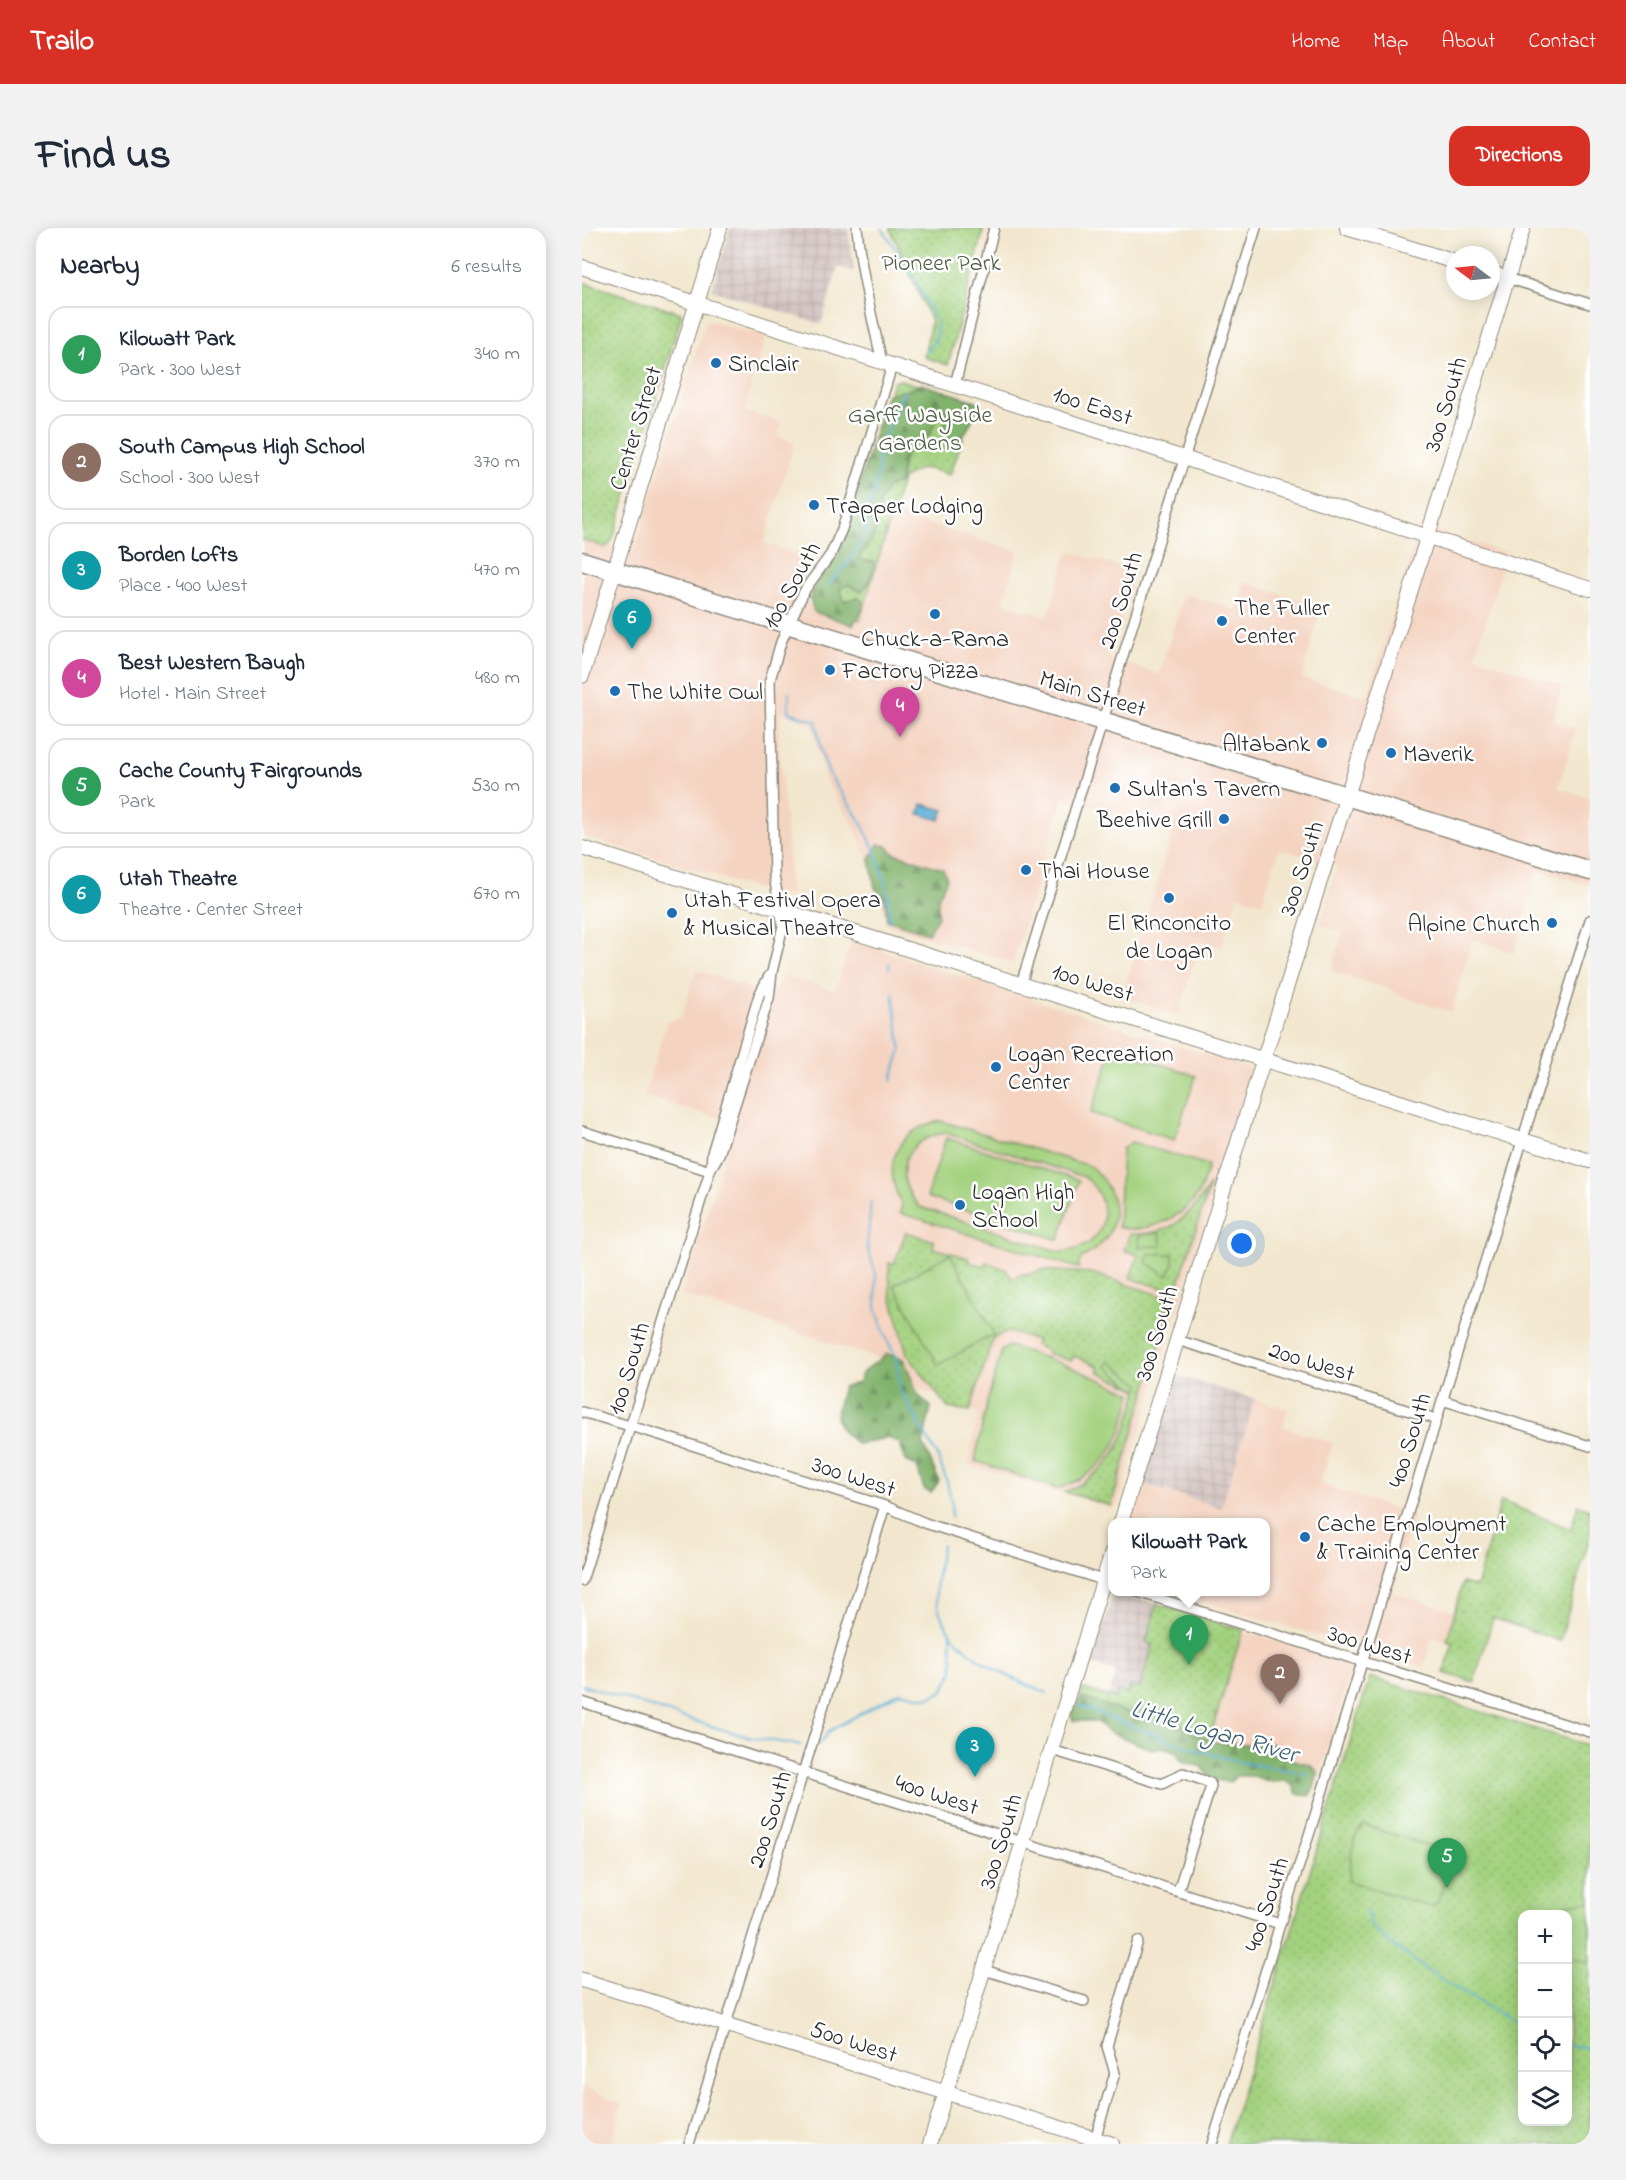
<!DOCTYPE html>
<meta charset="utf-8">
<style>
:root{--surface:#fff;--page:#f2f2f3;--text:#1f2937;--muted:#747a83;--line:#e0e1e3;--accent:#d93025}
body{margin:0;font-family:"Indie Flower",sans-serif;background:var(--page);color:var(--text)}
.controls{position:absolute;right:18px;bottom:18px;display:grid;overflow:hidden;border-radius:12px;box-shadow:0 3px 15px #0003}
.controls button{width:54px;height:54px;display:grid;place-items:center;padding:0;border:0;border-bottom:2px solid var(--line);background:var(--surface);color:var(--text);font:30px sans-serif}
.compass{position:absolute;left:864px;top:18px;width:54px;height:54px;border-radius:50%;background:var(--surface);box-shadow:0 3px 15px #0003;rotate:286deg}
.you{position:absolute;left:660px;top:1016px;width:21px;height:21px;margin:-15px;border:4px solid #fff;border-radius:50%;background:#1a73e8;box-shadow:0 0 0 9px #1a73e833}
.badge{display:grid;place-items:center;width:39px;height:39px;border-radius:50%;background:var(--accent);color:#fff;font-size:20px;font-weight:700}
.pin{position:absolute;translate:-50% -50px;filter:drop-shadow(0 2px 3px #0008)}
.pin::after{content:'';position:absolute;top:32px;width:21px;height:18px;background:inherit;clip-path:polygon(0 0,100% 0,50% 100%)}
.popup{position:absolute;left:526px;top:1290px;width:162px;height:78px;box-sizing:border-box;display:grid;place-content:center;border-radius:12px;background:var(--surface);filter:drop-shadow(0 2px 4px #0005);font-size:20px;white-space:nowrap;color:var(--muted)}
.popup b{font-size:22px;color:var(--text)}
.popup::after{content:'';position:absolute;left:50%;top:100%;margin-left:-12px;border:12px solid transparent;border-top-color:var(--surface)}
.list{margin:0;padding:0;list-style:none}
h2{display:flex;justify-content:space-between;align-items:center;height:78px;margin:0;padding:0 24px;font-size:26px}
h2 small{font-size:20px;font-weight:400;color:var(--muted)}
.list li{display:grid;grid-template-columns:39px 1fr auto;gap:18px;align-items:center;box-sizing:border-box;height:96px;margin:0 12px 12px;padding:0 12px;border:2px solid var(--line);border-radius:18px}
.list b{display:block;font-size:22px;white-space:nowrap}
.list p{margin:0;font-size:20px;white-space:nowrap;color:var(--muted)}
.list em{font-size:20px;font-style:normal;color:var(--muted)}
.icon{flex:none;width:33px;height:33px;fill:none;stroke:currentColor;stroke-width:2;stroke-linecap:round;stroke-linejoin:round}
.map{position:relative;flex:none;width:1008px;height:1916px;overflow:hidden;border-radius:18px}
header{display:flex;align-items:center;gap:36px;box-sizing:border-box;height:84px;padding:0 30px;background:var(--accent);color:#fff}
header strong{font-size:28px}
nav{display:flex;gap:33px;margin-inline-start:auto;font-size:21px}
.intro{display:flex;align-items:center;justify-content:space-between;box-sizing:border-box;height:144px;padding:0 36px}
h1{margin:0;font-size:42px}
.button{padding:15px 27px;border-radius:18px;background:var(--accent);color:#fff;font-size:21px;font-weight:700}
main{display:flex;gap:36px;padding:0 36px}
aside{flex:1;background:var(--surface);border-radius:18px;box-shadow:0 3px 15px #0003}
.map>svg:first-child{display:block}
.built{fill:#f4d3c0}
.industrial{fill:url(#industrial-grid)}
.grass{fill:url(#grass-dots);stroke:#677e54;stroke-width:1.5;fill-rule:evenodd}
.forest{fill:url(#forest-firs);stroke:#566f4c;stroke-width:1.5}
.pitch{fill:#a3d17e;stroke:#677e54;stroke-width:1.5;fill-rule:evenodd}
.water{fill:#5bafd7;stroke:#436d81;stroke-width:1.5}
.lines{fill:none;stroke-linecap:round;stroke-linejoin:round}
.stream{stroke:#5bafd7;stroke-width:2}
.street-casing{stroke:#8e897c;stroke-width:12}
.secondary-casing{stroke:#8e897c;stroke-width:16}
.highway-casing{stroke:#8e897c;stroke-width:21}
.street{stroke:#fff;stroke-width:9}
.secondary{stroke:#fff;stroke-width:14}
.highway{stroke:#fff;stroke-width:18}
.poi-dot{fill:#1f6fb2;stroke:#fff;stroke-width:2}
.labels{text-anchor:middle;stroke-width:5;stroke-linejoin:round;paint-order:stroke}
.park-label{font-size:24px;fill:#4f5d44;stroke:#fff}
.poi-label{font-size:24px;fill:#2b2b2b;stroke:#fff;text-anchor:start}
.street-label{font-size:24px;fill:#2b2b2b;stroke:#fff}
.water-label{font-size:26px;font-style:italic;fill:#3e6070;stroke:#fff}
</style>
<header>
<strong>Trailo</strong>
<nav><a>Home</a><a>Map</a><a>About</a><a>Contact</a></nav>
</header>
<div class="intro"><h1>Find us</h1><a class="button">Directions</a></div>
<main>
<aside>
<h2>Nearby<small>6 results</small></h2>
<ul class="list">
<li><span class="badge" style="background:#2e9e5b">1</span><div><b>Kilowatt Park</b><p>Park · 300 West</p></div><em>340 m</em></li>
<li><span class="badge" style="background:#8d6e63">2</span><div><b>South Campus High School</b><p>School · 300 West</p></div><em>370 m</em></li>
<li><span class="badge" style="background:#0f9aa8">3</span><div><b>Borden Lofts</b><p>Place · 400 West</p></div><em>470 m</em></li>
<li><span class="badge" style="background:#d1479c">4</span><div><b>Best Western Baugh</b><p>Hotel · Main Street</p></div><em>480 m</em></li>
<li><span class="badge" style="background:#2e9e5b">5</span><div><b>Cache County Fairgrounds</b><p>Park</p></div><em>530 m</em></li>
<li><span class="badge" style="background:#0f9aa8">6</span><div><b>Utah Theatre</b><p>Theatre · Center Street</p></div><em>670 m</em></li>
</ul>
</aside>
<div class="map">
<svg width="1008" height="1916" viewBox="0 0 1008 1916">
<defs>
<pattern id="industrial-grid" width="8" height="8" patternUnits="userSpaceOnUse" patternTransform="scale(1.5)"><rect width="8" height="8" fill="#d0c0bc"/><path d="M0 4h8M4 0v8" fill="none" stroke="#b3a5a2"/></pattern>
<pattern id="grass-dots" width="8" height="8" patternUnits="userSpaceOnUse" patternTransform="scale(1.5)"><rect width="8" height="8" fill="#a3d17e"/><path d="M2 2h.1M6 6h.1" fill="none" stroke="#8cb46d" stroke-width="1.8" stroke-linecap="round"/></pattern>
<pattern id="forest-firs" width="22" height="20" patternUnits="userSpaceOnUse" patternTransform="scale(1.5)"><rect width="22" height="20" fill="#82b36d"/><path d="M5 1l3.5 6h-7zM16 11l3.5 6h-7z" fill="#6b925a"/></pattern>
</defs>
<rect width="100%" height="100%" fill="#fff"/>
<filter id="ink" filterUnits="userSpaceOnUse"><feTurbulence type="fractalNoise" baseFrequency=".0167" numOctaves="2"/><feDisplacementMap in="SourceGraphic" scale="12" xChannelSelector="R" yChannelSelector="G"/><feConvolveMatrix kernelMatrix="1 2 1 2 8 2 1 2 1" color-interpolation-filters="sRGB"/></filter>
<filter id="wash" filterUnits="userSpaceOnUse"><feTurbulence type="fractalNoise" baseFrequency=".008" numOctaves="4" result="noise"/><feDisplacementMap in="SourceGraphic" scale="24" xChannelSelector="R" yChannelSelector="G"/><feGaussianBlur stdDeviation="1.35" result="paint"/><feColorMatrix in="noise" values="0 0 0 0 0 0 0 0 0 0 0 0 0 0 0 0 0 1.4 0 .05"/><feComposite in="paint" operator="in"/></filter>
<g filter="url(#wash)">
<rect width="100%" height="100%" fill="#f2e7ce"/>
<!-- built -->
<path class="built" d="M124,92L184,108L162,183L200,195L196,209L213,214L182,315L231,331L207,370L277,392L310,285L436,323L421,375L466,389L486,323L554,344L525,430L577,446L602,366L655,382L663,354L739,379L720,450L785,469L839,298L925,325L893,428L950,448L981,457L970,494L994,501L976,560L1008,570V658L957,642L932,725L891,711L870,784L822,769L810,762L749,743L761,703L738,697L755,638L697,621L680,675L656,667L640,719L619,713L596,787L540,769L591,604L481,570L431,735L304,696L297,657L271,597L242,550L230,495L198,484L197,513L209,667L186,664L0,608V312L23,319L27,317L51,325Z
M269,713L670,841L534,1281L386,1237L396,1185L338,1161L298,1131L99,1067L153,895L62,868L85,793L99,790L114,742L187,766L202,747L253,763Z
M672,1171L706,1181L701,1199L751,1215L738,1256L832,1287L809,1364L874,1384L865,1413L850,1409L842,1439L589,1364H684V1294H547L559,1255L639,1280Z
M661,1402L770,1438L738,1548L626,1515Z
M0,1858L40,1876L29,1916H0Z"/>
<!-- industrial -->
<path class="industrial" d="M148,0H266L272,43L256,39L239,96L130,62Z
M593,1147L673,1171L639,1280L559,1255Z
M532,1364L575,1376L564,1414L571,1416L558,1460L534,1471L526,1468L534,1444L509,1436Z"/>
<!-- grass -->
<path class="grass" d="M308,0H402L366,137L342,129L349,93Z
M0,54L99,85V89L31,311L27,317L23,319L0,312Z
M318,152L358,164L378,196L382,207L368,247C344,240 341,235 320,252L278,392L234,377L261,325L311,154Z
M628,957L594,1064L548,1050L556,1027L542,1022L548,1006C589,1007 607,990 628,957Z
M324,1004L352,1013L351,1020L387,1030V1034L402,1038L404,1034L425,1042L431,1051L440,1046L446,1047L458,1042L510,1045L587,1070L584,1079L589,1080L529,1278L483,1264C533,1241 542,1213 556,1162L517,1144L516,1138L492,1128L489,1133L465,1125V1122L453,1117L455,1112L426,1104L411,1110L388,1183L366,1180L325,1126L308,1064L307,1035L312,1036Z
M919,1273L989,1301L996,1277L1008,1281V1308L978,1413L911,1390L892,1454L862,1445L871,1415L865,1413L880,1355L894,1359Z
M575,1376L661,1402L626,1515L497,1474L502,1461L534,1471L537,1463L546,1466L549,1458L558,1460L571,1417L564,1414Z
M788,1449L1008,1518V1916H644ZM940,1686H986V1894H940Z"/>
<!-- forest -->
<path class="forest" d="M339,156L397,174C391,192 384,210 367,220L361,210L365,183L360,179L347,208L327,220L320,236L318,255L306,259L298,274L292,308L276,331L292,334L289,352L279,364L267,357L258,360L262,373L277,369L282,377L271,397L232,384L228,370L235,353L256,326L305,166L328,162Z
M296,616L305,618L311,625L361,641L365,651L356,670V688L346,705L305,692L303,672L293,660L288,631Z
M305,1126L322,1131L336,1167L349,1179L341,1215L357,1253L349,1265L342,1261L335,1238L324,1233L317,1214L305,1210L275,1216C248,1193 252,1192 261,1159L276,1155L281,1144Z
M501,1470L544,1484L562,1482L579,1484L598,1492L605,1503L634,1514L673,1517L678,1514L696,1518L701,1529L729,1537L736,1545L732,1560L727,1568L715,1566L711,1557L703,1553L689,1554L670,1548H654L648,1554C635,1553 627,1551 620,1539L600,1533L593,1523L581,1519L572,1522L529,1505L514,1493H491L489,1485L497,1472Z"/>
<!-- pitch -->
<path class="pitch" d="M531,820L614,848L592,912L509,885Z
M359,893L508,938C542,968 541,1009 499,1030L496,1040L318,985L320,976C298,938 315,901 359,893ZM363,905L502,949C522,963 530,996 508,1014C499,1021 489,1023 478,1024L338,979C308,948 321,911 363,905Z
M364,910L497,952L477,1012L345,969Z
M549,914L626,937C623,948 621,959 615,968C600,990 562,1007 536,999L540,921Z
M578,1005L579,1018L557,1019V1007Z
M368,1026L412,1106L356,1137L312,1057Z
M567,1026H591V1037L585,1048L564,1034Z
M427,1118L479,1135L550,1165C538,1214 527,1243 475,1261L393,1233L405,1174L420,1122Z
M527,1133L559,1157L555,1162L524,1138Z
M782,1597L858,1622L866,1626L867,1637L857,1673L849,1679L767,1653C769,1636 768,1608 782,1597Z
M1008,1674V1735L986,1728V1686H982L985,1676Z"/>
<!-- water -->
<path class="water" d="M340,576L362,582L358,592L337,586Z"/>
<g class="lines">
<!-- stream -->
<path class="stream" d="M300,0L333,52L355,94L354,111L346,124
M247,356L268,333L283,306L288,278L296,246L297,220L322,164
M207,464V484L234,493C237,509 239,528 246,543C254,561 268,575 278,593C295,623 308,659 308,694
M307,735V741
M309,853L319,822L311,765
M289,974L285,1018L294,1046V1080L305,1112L314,1129L318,1162L355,1227L365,1254L370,1276L369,1289
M360,1317C358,1333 353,1352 354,1367C359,1422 421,1447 465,1465
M0,1457L125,1497L170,1510L219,1517
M498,1478C550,1498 600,1519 654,1533C678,1539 702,1540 726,1547
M237,1516L249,1502L318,1464L346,1470L361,1463L371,1443L369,1407
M784,1683L790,1699L809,1716L847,1743L940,1800
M986,1817L1008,1820"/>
</g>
</g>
<g filter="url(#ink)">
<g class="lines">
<defs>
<path id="street" d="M275,0C279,45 290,90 300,134
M925,50L1008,76
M373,157L412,0
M439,756L674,0
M0,903L128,943
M129,940L137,927L187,770L190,744L201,698L192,648L188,452L199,414L217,374L224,360L249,326L260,301L310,138
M595,1112L854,1191
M860,1172L1008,1218
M0,1184L65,1203L303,1278L343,1295L530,1355
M0,1353L129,940L130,925L177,767L187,748
M556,1364L1008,1504
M0,1474L698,1696
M470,1522L580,1556L601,1545L628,1555L629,1558L596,1663
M402,1742L502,1773
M513,1911L533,1845L525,1818L556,1713
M107,1916L303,1278
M630,1916L700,1690L727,1607L1008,692"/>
<path id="secondary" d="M765,0L873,34
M0,39L530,207L1008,361
M909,45L925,50
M0,448L138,0
M0,620L1008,933
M539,1294L677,846L772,546L941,0
M0,1752L530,1916
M348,1916L530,1324"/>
<path id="highway" d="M0,333L1008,643"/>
</defs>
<!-- street casing -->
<use href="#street" class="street-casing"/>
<!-- secondary casing -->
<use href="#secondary" class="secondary-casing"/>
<!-- highway casing -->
<use href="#highway" class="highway-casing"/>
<!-- street -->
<use href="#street" class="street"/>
<!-- secondary -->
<use href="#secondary" class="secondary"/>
<!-- highway -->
<use href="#highway" class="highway"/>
</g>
</g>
<!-- markers -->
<g class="poi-dot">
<circle cx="134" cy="135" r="6"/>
<circle cx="232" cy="277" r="6"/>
<circle cx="353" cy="386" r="6"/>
<circle cx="640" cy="393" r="6"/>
<circle cx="248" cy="442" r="6"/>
<circle cx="33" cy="463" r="6"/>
<circle cx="740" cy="515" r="6"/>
<circle cx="809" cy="525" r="6"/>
<circle cx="533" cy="560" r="6"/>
<circle cx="642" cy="591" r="6"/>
<circle cx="444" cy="642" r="6"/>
<circle cx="587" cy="670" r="6"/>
<circle cx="90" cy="685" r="6"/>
<circle cx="970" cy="695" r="6"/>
<circle cx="414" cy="839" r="6"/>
<circle cx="378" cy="977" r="6"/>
<circle cx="723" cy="1309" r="6"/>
</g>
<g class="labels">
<!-- park labels -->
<g class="park-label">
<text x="359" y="42">Pioneer Park</text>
<text x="338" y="194">Garff Wayside<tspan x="338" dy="28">Gardens</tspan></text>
</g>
<!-- poi labels -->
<g class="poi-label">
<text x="146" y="143">Sinclair</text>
<text x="244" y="285">Trapper Lodging</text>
<text x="652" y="387">The Fuller<tspan x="652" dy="28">Center</tspan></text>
<text x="353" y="418" text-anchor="middle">Chuck-a-Rama</text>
<text x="260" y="450">Factory Pizza</text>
<text x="45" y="471">The White Owl</text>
<text x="728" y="523" text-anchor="end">Altabank</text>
<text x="821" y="533">Maverik</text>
<text x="545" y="568">Sultan's Tavern</text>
<text x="630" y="599" text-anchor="end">Beehive Grill</text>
<text x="456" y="650">Thai House</text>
<text x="102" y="679">Utah Festival Opera<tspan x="102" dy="28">&amp; Musical Theatre</tspan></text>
<text x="587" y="702" text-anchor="middle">El Rinconcito<tspan x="587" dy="28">de Logan</tspan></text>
<text x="958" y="703" text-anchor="end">Alpine Church</text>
<text x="426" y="833">Logan Recreation<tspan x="426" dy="28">Center</tspan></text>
<text x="390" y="971">Logan High<tspan x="390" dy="28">School</tspan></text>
<text x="735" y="1303">Cache Employment<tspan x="735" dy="28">&amp; Training Center</tspan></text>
</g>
<!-- street labels -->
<g class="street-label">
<text transform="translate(863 176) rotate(-73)" y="8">300 South</text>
<text transform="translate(511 177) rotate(18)" y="8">100 East</text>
<text transform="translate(53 200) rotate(-73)" y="8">Center Street</text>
<text transform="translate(209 357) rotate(-61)" y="8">100 South</text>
<text transform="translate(538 372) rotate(-73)" y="8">200 South</text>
<text transform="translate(511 465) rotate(17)" y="8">Main Street</text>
<text transform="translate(719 640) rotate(-72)" y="8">300 South</text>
<text transform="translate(511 754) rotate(17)" y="8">100 West</text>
<text transform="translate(574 1105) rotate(-73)" y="8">300 South</text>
<text transform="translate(730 1133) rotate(17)" y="8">200 West</text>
<text transform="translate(46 1140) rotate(-73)" y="8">100 South</text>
<text transform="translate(827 1212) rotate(-73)" y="8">400 South</text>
<text transform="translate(272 1248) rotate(18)" y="8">300 West</text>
<text transform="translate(788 1416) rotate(17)" y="8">300 West</text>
<text transform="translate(355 1566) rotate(18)" y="8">400 West</text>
<text transform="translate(187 1591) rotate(-73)" y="8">200 South</text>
<text transform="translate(418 1613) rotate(-73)" y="8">300 South</text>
<text transform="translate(684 1676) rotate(-72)" y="8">400 South</text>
<text transform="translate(272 1813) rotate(18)" y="8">500 West</text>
</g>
<!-- water labels -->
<g class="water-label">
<text transform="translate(633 1502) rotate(16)" y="9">Little Logan River</text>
</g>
</g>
</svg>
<div class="controls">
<button>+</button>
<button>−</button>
<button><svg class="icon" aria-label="locate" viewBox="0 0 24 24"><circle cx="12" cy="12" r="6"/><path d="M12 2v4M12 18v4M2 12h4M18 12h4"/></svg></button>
<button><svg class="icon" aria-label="layers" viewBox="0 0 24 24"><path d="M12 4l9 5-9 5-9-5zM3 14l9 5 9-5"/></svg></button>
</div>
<svg class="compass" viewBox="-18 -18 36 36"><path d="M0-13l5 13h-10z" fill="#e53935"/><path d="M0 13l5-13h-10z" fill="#747a83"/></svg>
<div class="you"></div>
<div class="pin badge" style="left:607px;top:1437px;background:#2e9e5b">1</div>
<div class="popup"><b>Kilowatt Park</b>Park</div>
<div class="pin badge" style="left:698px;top:1476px;background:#8d6e63">2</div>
<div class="pin badge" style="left:393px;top:1549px;background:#0f9aa8">3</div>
<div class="pin badge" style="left:318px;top:509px;background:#d1479c">4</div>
<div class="pin badge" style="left:865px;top:1660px;background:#2e9e5b">5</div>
<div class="pin badge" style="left:50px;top:421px;background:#0f9aa8">6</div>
</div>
</main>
